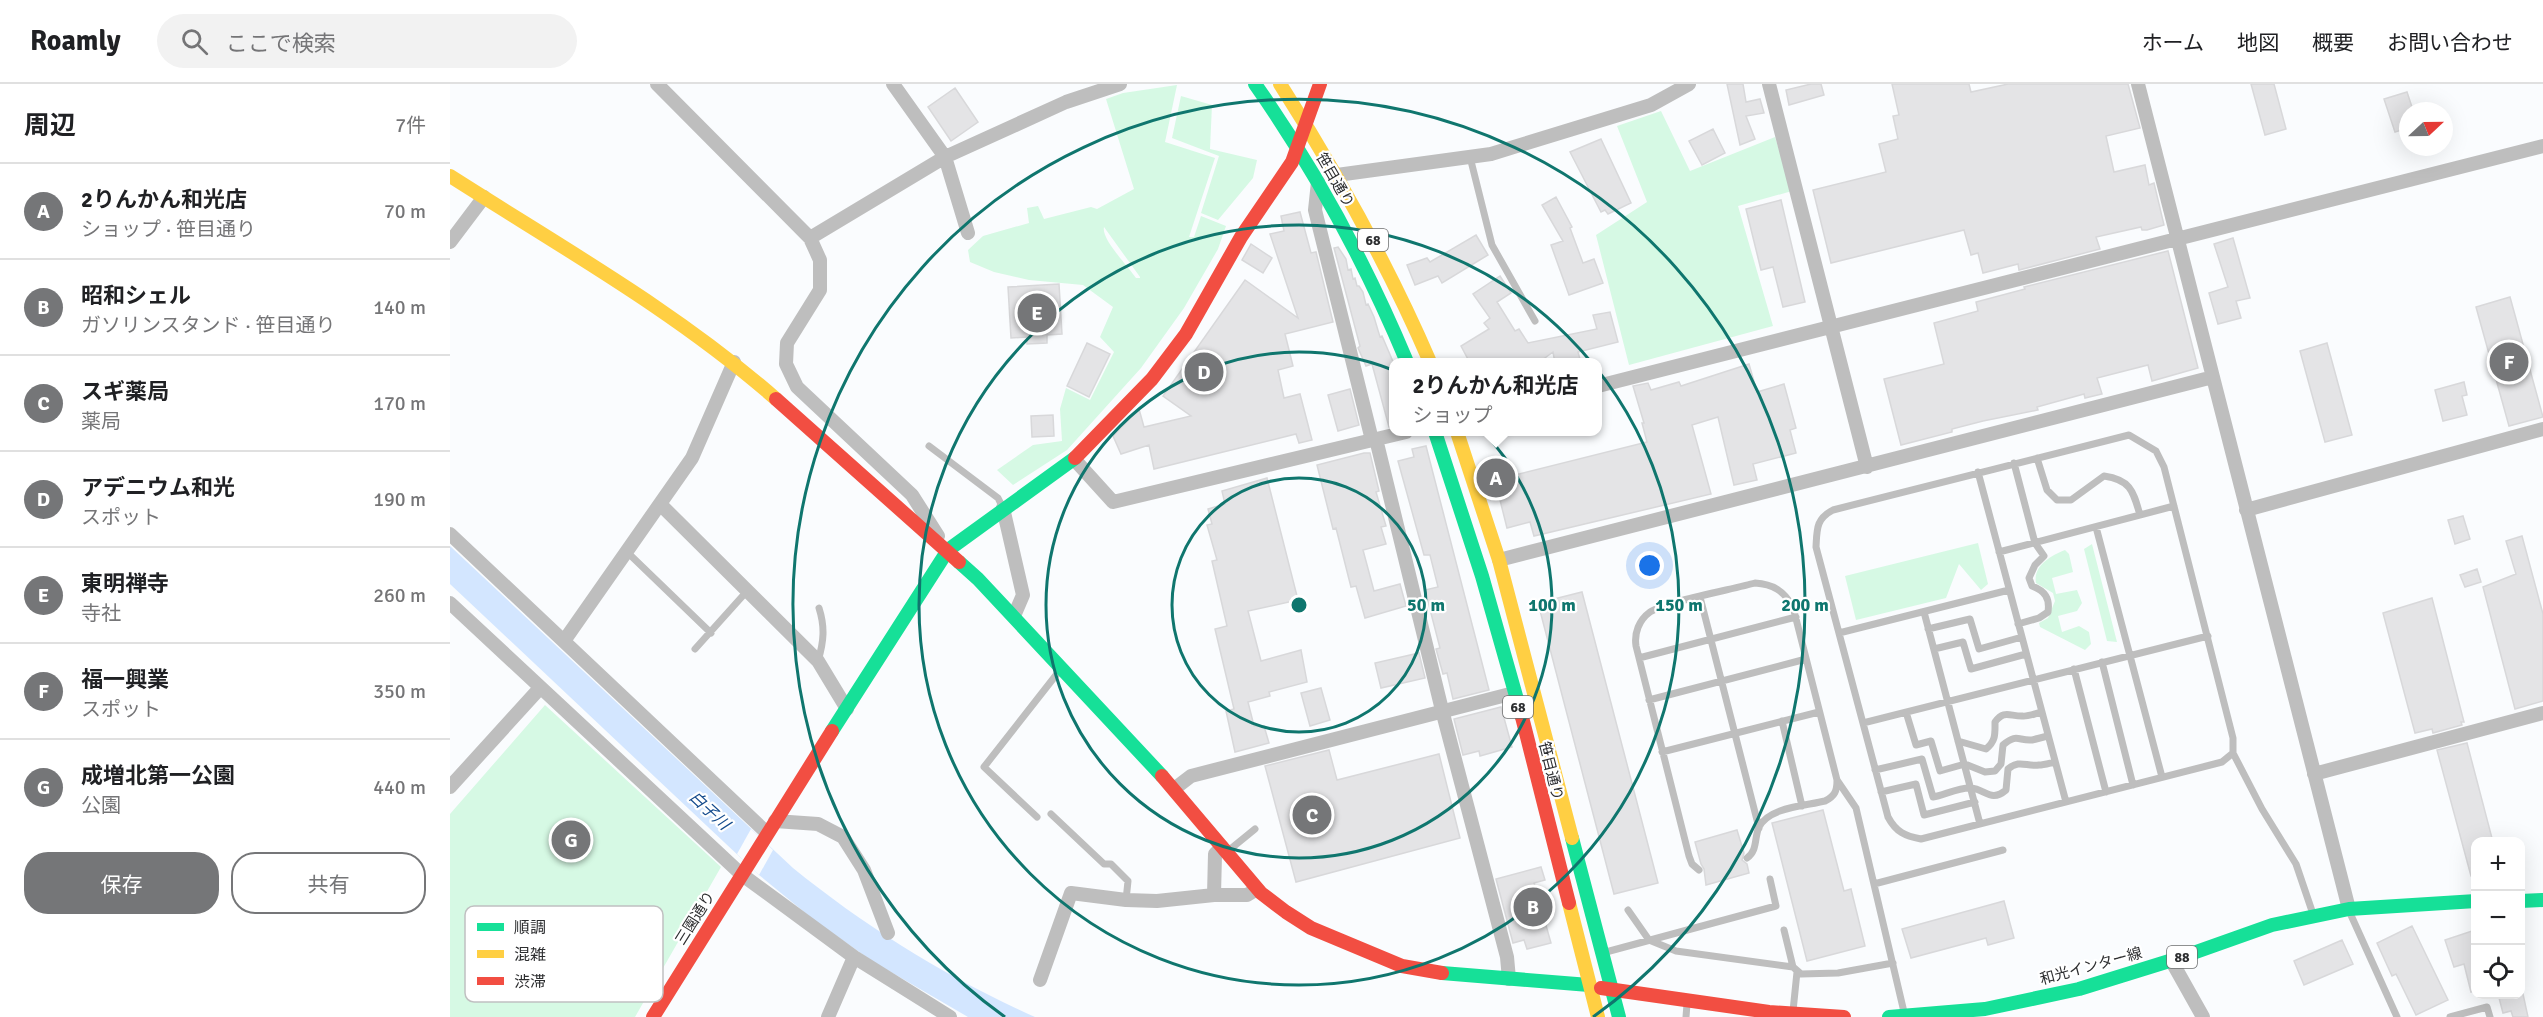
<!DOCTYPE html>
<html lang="ja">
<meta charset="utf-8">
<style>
:root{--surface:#fff;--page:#f2f2f2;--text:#202124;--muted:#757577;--line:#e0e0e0;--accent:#757678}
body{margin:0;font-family:Signika,"Noto Sans JP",sans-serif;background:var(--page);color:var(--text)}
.controls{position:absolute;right:18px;bottom:18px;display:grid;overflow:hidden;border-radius:12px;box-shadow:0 6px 24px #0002}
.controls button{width:54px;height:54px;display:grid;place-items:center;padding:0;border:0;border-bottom:2px solid var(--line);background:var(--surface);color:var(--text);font:30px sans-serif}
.compass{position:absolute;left:1949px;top:18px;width:54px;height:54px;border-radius:50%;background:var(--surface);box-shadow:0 6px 24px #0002;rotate:68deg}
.you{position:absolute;left:1200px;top:482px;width:21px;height:21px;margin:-15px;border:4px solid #fff;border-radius:50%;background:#1a73e8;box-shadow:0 0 0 9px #1a73e833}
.badge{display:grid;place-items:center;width:39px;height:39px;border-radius:50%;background:var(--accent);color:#fff;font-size:20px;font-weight:700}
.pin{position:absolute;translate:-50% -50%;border:3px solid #fff;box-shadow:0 2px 6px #0006}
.popup{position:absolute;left:939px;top:274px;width:213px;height:78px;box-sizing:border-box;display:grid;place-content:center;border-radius:12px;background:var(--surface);filter:drop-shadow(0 2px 4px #0005);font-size:20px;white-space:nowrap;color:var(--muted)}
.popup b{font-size:22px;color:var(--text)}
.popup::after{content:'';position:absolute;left:50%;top:100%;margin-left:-12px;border:12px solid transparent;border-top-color:var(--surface)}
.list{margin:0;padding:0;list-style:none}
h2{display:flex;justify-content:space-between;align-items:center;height:78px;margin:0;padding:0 24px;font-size:26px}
h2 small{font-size:20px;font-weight:400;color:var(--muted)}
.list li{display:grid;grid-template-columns:39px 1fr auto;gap:18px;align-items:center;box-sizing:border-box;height:96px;padding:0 24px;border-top:2px solid var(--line)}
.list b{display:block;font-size:22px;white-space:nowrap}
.list p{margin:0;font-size:20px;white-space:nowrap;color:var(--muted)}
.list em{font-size:20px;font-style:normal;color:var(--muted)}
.actions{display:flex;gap:12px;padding:18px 24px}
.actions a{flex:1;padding:14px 0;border:2px solid var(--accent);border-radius:24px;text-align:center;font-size:21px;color:var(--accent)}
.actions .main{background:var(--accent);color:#fff}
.icon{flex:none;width:33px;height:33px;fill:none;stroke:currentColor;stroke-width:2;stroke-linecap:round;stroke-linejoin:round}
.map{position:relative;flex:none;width:2093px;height:933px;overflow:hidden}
header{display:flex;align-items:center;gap:36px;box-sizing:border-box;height:84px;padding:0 30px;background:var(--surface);border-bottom:2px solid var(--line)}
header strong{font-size:28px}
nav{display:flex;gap:33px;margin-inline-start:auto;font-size:21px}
.search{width:420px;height:54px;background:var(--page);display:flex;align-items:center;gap:15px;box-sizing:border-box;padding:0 21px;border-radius:33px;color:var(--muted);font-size:22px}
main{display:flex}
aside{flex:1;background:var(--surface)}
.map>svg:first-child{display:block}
.green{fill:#d6f9e4;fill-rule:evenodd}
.water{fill:#d3e6ff}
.pier{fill:#fafcfe}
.building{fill:#e4e4e6;stroke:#d8d8da;stroke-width:1.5}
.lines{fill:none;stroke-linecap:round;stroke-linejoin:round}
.lane{stroke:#bebebe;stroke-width:7}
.street{stroke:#bebebe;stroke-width:14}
.fast{stroke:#16e098;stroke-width:14}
.slow{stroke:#ffcf43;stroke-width:14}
.jam{stroke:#f24e42;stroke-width:14}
.ring{fill:none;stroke:#0f766e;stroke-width:3}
.labels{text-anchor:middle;stroke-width:4.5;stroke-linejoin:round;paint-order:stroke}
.shield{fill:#fff;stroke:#6c6d6e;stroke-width:1.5}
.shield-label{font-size:14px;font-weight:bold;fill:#2d2e30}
.street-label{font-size:15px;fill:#2d2e30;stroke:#fff}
.water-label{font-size:16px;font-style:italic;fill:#134a8c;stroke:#fff}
.key{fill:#fff;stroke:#c0c0c1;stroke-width:1.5}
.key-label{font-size:16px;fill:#2d2e30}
.centre{fill:#0f766e;stroke:#fff;stroke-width:3}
.ring-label{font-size:18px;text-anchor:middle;font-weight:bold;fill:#0f766e;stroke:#fff;stroke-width:4.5;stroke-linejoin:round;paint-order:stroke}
</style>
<header>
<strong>Roamly</strong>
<div class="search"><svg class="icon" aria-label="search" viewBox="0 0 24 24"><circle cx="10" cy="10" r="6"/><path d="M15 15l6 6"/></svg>ここで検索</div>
<nav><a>ホーム</a><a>地図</a><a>概要</a><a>お問い合わせ</a></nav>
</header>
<main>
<aside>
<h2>周辺<small>7件</small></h2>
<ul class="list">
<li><span class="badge">A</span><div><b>2りんかん和光店</b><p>ショップ · 笹目通り</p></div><em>70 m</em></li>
<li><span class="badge">B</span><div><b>昭和シェル</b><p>ガソリンスタンド · 笹目通り</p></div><em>140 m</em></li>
<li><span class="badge">C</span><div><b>スギ薬局</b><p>薬局</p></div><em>170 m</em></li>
<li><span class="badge">D</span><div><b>アデニウム和光</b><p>スポット</p></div><em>190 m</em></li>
<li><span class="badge">E</span><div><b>東明禅寺</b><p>寺社</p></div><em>260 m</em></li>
<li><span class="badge">F</span><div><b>福一興業</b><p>スポット</p></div><em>350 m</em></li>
<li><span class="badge">G</span><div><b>成増北第一公園</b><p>公園</p></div><em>440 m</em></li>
</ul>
<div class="actions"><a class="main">保存</a><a>共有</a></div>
</aside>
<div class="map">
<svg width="2093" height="933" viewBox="0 0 2093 933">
<rect width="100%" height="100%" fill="#fafcfe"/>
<!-- green -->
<path class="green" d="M727,1L715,58L765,74L739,153H744L751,132L776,142L768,165L734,224L691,284L617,366L563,401L547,386L583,361L612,357L610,325L616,304L640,316L664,268L650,253L663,223L633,201L579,196L544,188L520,178L518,166L533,152L579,139L577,124L588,122L594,135L641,123L647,125L684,105L656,15L673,9ZM654,143L690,193V194H686C678,182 651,155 654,143Z
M731,12L762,21L760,65L807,76L803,94L768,136L751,129L769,72L722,54Z
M1211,27L1240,87L1325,53L1342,107L1288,122L1323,242L1179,281L1146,151L1197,118L1167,42Z
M1528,459L1538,500L1531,506L1509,480L1496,514L1406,536L1395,492Z
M1642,460L1667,558L1657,557L1634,465Z
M1615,466L1619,470L1623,488L1602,494L1606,510L1627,506L1632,519L1627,527L1608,532L1612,548L1629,542L1639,548L1641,560L1635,566L1590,543L1589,539L1598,534L1605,517L1603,509L1586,499C1583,482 1600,472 1615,466Z
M95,621L271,783L185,933H0V730Z"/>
<!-- water -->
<path class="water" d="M0,462L343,784C417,844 498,894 585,933H518L422,877L364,836L309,791L0,500Z"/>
<!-- pier -->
<path class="pier" d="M301,745L323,766L309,791L287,770Z"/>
<!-- building -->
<path class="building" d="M1277,0H1293L1296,18L1310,15L1314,29L1296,32L1305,55L1290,61Z
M1361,0H1371L1374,11L1339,21L1336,6Z
M1442,0H1519L1521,8L1558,0H1678L1690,44L1656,52L1664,88L1695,81L1699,101L1704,99L1714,141L1697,146H1692L1691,143L1646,153L1650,165L1569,186L1568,180L1533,189L1528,169L1521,171L1514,146L1381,179L1363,106L1436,88L1429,60L1448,55L1443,32L1449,31Z
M1801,0H1824L1836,45L1815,51Z
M505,4L528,38L501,57L478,23Z
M1957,8L1963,26L1958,27V44L1945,48L1934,15Z
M1263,45L1275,69L1252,81L1239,57Z
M1151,55L1181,119L1158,130L1155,126L1151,128L1120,68Z
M1106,113L1122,143L1120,144L1133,179L1144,175L1153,199L1119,211L1101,161L1113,157L1092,121Z
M1331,116L1355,218L1333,223L1323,183L1311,186L1296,125Z
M850,128L861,169L866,168L883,238L835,250L843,282L828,286L834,314L850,310L862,356L849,359L846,350L704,385L699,361L671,370L663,352L689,325L694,343L741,332L713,312L795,196L848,234L820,150L834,147L831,132Z
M1026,151L1038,171L992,199L988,192L965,201L957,181L977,174L980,178Z
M1783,154L1800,214L1786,217L1791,234L1768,240L1759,209L1778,203L1764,160Z
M801,160L822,174L813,189L792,176Z
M888,163L896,175L898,186L901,185L903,195L905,194L907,202H909L913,208L916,221L918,220L924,233L930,253L932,252L944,280V342L939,343L922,280L916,282L908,264L910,262L884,164Z
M1718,167L1748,284L1702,297L1698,281L1647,294L1652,310L1635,314L1634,310L1587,323L1588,326L1533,337L1502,345V348L1451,361L1434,295L1494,280L1484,239L1528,227L1526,218L1575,205L1574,203Z
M1050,192L1061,209L1047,218L1065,247L1069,245L1078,259L1147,245L1143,231L1160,228L1168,258L1128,268L1131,279H1105L1103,268L1088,279H1020L1011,262L1039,245L1034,239L1040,234L1023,210Z
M609,200L612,250L597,251V259L577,260V253L561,254L558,203Z
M2060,213L2093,333L2059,342L2026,223Z
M637,259L660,270L639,313L617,302Z
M1877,259L1902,351L1875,358L1850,267Z
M1299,280L1307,308L1334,300L1346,344L1340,346L1346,369L1303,380L1307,396L1284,401L1268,333L1242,341L1261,410L1084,452L1080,438L1057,444L1045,396L1197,358L1192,339H1194L1183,302L1198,299L1201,306L1229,298L1231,302Z
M2014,298L2017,311L2012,312L2017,331L1993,337L1985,306Z
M900,305L909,341L888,347L878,311Z
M603,331L604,352L582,353L581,332Z
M976,362L1039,606L1003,615L997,589L993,590L986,565L990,564L975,506L988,503L980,471H974L948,377L964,373L962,365Z
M914,369H920L929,407L926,408L936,442L931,443L936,460L913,466L924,507L950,500L956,522L915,534L906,502L901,503L886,444L883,445L867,381Z
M817,394L848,516L798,527L811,577L851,566L857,598L819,608L820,612L798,618L804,642H814L819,659L785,668L776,627L784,625L765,545L777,542L762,477L767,476L757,441L762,440L758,425L775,420L772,407Z
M2013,432L2020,455L2005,460L1998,436Z
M2072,452L2093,530V617L2065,625L2033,503L2066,490L2056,457Z
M2027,485L2031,498L2015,503L2010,491Z
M1132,508L1208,799L1164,810L1088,519Z
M1982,514L2014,638H2011L2012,641L1983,649L1982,645L1965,649L1933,529Z
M969,569L975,594L931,604L925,579Z
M871,604L880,636L860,642L851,609Z
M1051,623L1062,663L1030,672L1029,667L1013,671L1004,635Z
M2017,659L2043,758H2025V792H2021L1987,666Z
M879,666L887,696L989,670L1010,754L846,798L815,682Z
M1373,726L1394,807L1401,805L1415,862L1357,877L1322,739Z
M1287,746L1294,769L1292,776L1297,780L1299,789L1256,801L1254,785L1251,780L1245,758Z
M1091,783L1095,796L1084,799L1101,859L1077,865L1074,856L1063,859L1046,795Z
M1554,817L1564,854L1538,861L1536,854L1461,874L1452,845Z
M1962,842L1998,916L1966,931L1946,890L1942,892L1927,859Z
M2025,846V907L2021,908L2014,880L2004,883L1995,856Z
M1892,856L1903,880L1854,901L1844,877Z
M2048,910H2073L2078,933H2063L2061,927L2053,929Z"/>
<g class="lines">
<!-- lane -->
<path class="lane" d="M1020,73L1042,161L1085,237
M1679,351L1706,367L1714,383L1783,654V669L1772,678L1471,755C1455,752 1446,748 1438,733L1366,463C1367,445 1366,435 1383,426Z
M479,362L548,414L552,422
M1587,374L1597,406L1607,416H1621L1654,392C1681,396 1683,407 1690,431
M1564,379L1585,459L1594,472L1585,481L1579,494L1582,502C1595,507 1600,514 1598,528L1589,534L1568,540
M1528,388L1616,718
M1646,443L1712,693
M176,467L261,549
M1549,468L1724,422
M1250,513L1309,744
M1474,528L1530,740
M1478,545L1520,535L1529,565L1572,553
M1389,549L1559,506
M245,565L298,506
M1484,565L1513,558L1521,585L1576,570
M1189,574L1346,533
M368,577C374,557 375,543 369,524
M1652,578L1683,701
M1624,585L1656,708
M1199,616L1356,575
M1456,628L1466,661L1481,657L1490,687L1515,680L1535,688L1545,687L1551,680L1553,661C1567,649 1568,657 1582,656C1587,655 1593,653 1598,652
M1332,637L1352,722
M1413,639L1758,552
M1508,657L1536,665C1546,657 1545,650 1545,638C1554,626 1559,632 1572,632C1578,633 1586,629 1592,628
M1212,668L1369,628
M1783,669L1812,725L1846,780L1863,830
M1425,686L1472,675L1483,713C1494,711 1510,703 1521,704C1535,705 1541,719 1556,706L1558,685C1570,675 1576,683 1589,681C1594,681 1600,679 1605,678
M1387,696L1406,724L1454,928
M1431,708L1466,700L1474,731L1525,718
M601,730L654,780H661L678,797L676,816
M587,733L534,683L610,586
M778,767L805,745
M1249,786L1242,780L1239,772L1186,562C1184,549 1189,536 1200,528C1214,518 1284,505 1305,499C1323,500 1334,507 1343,523L1387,696C1387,707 1385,712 1375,717C1355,722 1319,723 1309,743C1304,754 1308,766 1297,774
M1424,800L1553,766
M1178,826L1199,856L1226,867L1343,883
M1900,829L1947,933
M1334,846L1343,883L1351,890L1388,889L1443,879
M1156,868L1326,822L1320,795
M1343,927L1347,888
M1236,933L1237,920
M2000,933L2037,923L2040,933"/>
<!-- street -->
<path class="street" d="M207,0L360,154L370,176V206L337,259L336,280L347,303L462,411L488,452
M443,0L495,73L518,149
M1319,0L1417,383
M1688,0L1899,825
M887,91L1041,70L1201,21L1239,0
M868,98L865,126L922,356
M360,154L495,73L616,18L670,0
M0,158L34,113
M1148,302L2093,62
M926,355L992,626L1057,873L1059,895
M624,375L663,418L956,348
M210,420L368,577L397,625
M553,424L573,511L564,532
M1796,426L2093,345
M0,450L317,749
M1049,476L1763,293
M0,519L291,790L404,873L500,933
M114,557L242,374L284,278
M1864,690L2093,629
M0,703L90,604
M724,705L741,692L1064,609
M325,737L368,740L393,753L414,786L438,849
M764,811L765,770L772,763
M1721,876L1753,933
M590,896L621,809L676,816L707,817L764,811H797L807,805
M378,933L404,873"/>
<!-- fast -->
<path class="fast" d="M805,0C866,87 916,180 957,278
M985,348L1032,492L1072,633
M509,478L528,495L712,692
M382,647L498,466L625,374
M1122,754L1169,933
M2070,817L2093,816
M992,889L1139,901
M1439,933L1535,925L1629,905L1729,874L1822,841L1899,825L2026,817"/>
<!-- slow -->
<path class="slow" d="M830,0C887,89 938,181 980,278
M0,92C111,163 227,228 326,315
M1007,348L1049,476L1122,754
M1119,819L1148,933"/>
<!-- jam -->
<path class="jam" d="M326,315L509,478
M625,374L702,295L736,250L791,153L842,78L870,0
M1072,633L1119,819
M712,692L811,809L836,828L861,844L952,882L992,889
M1151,904L1319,928L1394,933
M203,933L382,647"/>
</g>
<!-- distance rings -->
<g class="ring">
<circle cx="849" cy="521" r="127"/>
<circle cx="849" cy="521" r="253"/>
<circle cx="849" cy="521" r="380"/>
<path d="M555 933A506 506 0 1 1 1143 933"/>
</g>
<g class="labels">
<!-- shield labels -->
<g class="shield">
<rect x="908" y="145" width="30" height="22" rx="4.5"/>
<rect x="1053" y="612" width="30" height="22" rx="4.5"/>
<rect x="1717" y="862" width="30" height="22" rx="4.5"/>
</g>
<g class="shield-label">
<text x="923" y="161">68</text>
<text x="1068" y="628">68</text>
<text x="1732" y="878">88</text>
</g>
<!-- street labels -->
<g class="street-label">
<text transform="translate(885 96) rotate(60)" y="5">笹目通り</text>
<text transform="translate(1101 687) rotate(76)" y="5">笹目通り</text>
<text transform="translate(245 834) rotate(-58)" y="5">三園通り</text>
<text transform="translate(1641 882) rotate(-15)" y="5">和光インター線</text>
</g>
<!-- water labels -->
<g class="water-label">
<text transform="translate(260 726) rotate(43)" y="6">白子川</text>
</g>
</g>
<!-- legend -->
<rect x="15" y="822" width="198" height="96" rx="9" class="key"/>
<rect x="27" y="839" width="27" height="8" fill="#16e098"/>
<rect x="27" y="866" width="27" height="8" fill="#ffcf43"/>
<rect x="27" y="893" width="27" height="8" fill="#f24e42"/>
<g class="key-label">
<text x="64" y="849">順調</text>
<text x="64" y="876">混雑</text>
<text x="64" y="903">渋滞</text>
</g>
<circle cx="849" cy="521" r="9" class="centre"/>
<g class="ring-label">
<text x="976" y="527">50 m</text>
<text x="1102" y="527">100 m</text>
<text x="1229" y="527">150 m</text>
<text x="1355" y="527">200 m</text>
</g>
</svg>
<div class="controls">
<button>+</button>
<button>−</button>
<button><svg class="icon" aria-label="locate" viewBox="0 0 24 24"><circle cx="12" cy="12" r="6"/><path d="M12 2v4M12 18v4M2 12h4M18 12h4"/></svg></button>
</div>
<svg class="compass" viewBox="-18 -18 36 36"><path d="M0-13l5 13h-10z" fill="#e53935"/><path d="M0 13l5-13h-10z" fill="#757577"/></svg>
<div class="you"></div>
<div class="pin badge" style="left:1046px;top:394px">A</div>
<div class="popup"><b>2りんかん和光店</b>ショップ</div>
<div class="pin badge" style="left:1083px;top:823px">B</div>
<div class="pin badge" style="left:862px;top:731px">C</div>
<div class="pin badge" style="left:754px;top:288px">D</div>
<div class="pin badge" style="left:587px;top:229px">E</div>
<div class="pin badge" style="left:2059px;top:278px">F</div>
<div class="pin badge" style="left:121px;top:756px">G</div>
</div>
</main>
